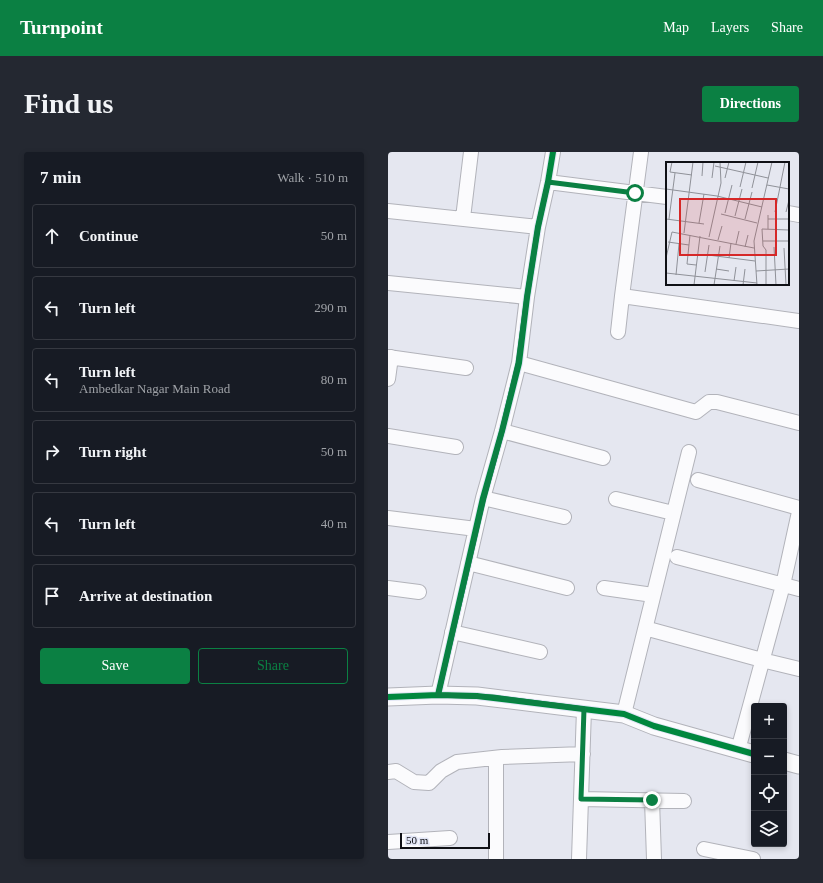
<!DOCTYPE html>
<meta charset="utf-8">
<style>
:root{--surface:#171b24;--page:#242831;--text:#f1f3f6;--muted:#9ea1a6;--line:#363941;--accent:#0b8043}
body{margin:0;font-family:Georgia,serif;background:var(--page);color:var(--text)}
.controls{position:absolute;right:12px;bottom:12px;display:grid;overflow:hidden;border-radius:4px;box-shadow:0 2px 6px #0003}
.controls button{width:36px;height:36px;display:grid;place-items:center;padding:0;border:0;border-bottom:1px solid var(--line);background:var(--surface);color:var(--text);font:20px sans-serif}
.scale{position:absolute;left:12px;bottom:10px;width:90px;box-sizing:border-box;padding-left:4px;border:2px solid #0f1015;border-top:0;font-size:11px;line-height:14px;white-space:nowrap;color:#0f1015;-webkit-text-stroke:3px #e0e4f5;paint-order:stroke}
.stop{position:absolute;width:12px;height:12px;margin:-9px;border:3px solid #0b8043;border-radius:50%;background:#fff}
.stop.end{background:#0b8043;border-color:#fff;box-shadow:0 1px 4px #0008}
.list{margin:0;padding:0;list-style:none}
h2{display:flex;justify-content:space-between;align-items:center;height:52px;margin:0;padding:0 16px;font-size:17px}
h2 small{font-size:13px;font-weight:400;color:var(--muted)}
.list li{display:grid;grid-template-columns:26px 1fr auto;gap:12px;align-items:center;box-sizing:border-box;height:64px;margin:0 8px 8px;padding:0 8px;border:1px solid var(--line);border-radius:4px}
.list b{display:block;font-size:15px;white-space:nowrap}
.list p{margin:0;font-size:13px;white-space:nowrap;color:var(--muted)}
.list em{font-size:13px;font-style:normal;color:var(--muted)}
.actions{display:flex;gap:8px;padding:12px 16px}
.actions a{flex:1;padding:9px 0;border:1px solid var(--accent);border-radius:4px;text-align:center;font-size:14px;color:var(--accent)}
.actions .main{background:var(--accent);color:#fff}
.icon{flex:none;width:22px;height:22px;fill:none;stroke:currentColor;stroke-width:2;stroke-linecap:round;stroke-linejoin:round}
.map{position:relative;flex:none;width:411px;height:707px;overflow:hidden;border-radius:4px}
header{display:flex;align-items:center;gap:24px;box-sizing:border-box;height:56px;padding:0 20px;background:var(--accent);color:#fff}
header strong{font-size:19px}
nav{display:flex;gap:22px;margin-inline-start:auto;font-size:14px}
.intro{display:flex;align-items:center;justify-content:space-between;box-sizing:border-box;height:96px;padding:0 24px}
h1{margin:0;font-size:28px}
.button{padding:10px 18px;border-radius:4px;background:var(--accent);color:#fff;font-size:14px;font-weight:700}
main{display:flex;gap:24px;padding:0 24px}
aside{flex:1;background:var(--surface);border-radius:4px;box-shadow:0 2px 6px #0003}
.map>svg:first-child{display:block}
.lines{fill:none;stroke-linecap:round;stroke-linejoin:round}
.minor-casing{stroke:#b2b3ba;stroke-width:16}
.tertiary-casing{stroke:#b2b3ba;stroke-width:19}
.minor{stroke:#fbfbfd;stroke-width:14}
.tertiary{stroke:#fbfbfd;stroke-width:17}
.cycleway-casing{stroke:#e0e4f5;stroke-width:8}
.cycleway{stroke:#00873e;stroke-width:6}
.route{stroke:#0b8043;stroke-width:5}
.inset-road{fill:none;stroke:#8f9198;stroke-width:1}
.view{fill:#d62828;fill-opacity:0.15;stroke:#d62828;stroke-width:2}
.inset-edge{fill:none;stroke:#0f1015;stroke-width:2}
</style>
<header>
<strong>Turnpoint</strong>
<nav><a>Map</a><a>Layers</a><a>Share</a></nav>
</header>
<div class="intro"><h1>Find us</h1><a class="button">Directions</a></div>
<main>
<aside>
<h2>7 min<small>Walk · 510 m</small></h2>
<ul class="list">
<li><svg class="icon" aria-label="ahead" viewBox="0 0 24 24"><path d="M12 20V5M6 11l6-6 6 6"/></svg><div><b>Continue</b></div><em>50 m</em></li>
<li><svg class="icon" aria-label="left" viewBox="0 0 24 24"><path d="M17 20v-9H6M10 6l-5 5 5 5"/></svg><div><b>Turn left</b></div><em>290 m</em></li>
<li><svg class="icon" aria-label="left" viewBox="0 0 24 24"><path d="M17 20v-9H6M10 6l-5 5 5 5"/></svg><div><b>Turn left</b><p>Ambedkar Nagar Main Road</p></div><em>80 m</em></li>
<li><svg class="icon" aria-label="right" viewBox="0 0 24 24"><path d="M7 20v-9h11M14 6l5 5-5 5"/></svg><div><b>Turn right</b></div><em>50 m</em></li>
<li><svg class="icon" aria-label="left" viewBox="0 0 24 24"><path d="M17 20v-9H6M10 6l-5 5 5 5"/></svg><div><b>Turn left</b></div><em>40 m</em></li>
<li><svg class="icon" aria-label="arrive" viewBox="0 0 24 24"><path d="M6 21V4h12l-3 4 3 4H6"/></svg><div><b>Arrive at destination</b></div></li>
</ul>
<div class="actions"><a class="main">Save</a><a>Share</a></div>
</aside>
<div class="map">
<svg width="411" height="707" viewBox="0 0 411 707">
<rect width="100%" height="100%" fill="#e5e7f0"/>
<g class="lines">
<defs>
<path id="minor" d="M160,30L279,45
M0,59L150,75
M400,61L411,63
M75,66L83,0
M0,131L139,145
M234,144L411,169
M230,180L234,144L253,0
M0,205L78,216
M131,211L308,260L321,250H329L411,271
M0,227L3,205
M114,279L215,306
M0,284L68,295
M310,328L411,356
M95,346L176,365
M228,347L285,361
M0,366L88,377
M289,405L411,437
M80,411L179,436
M0,436L31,440
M216,436L265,443
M264,478L374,508L411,517
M64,480L152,500
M50,543L95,346L114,279L131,211L139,145L150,75L160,30L165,0
M236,562L301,300
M350,598L395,433L411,360
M0,620L8,619L26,630L41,631L53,619L69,610L114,605L195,602
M193,647L296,649
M264,648L266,707
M0,690L62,686
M316,697L365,707
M108,707V606
M191,707L196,557"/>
<path id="tertiary" d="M0,545L50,543L89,544L236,562L266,574L366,602
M396,609L411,613"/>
</defs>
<!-- minor casing -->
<use href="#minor" class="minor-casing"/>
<!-- tertiary casing -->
<use href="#tertiary" class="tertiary-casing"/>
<!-- minor -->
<use href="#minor" class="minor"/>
<!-- tertiary -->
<use href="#tertiary" class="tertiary"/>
<defs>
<path id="cycleway" d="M50,543L95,346L114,279L131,211L139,145L150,75L160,30L165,0
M0,545L50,543L89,544L236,562L266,574L366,602"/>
</defs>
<!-- cycleway casing -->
<use href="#cycleway" class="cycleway-casing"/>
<!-- cycleway -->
<use href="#cycleway" class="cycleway"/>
</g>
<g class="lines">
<!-- route -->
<path class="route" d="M247,41L160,30L150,75L139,145L130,211L114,279L96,346L50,543L105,545L196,557L193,647L264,648"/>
</g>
<!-- overview -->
<g transform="translate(278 10)">
<rect width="123" height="123" fill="#e5e7f0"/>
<path class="inset-road" d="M6,0L4,10L26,13M49,4L102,16M36,14L37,0M46,16L48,0M59,16L63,0M101,23L123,27M74,25L80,0M86,26L92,0M0,27L51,34L96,45M109,50L119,0M120,50L123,38M59,51L66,23M55,52L91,61M69,54L76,27M0,57L38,62M3,57L9,11M79,57L86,30M102,57H123M33,61L38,32M96,67L97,84L100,88V123M96,67L123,68M102,67V53M18,71L27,0M24,73L21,102L30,103M43,75L55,21L54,0M52,78L56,64M97,79H123M2,80L23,83M70,82L73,69M79,85L82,73M108,85L110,123M118,86L120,123M42,93L89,99M0,96L6,70L88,86M63,96L65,81M50,107L63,109M90,109L123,107M39,110L43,83M0,111L91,121M10,113L13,82M68,119L70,105M28,123L34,74M48,123L54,84M77,123L79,107M91,123L88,79L106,0"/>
<path class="view" d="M14,37H110V93H14Z"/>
<rect width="123" height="123" class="inset-edge"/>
</g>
</svg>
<div class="controls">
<button>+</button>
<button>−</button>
<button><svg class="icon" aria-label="locate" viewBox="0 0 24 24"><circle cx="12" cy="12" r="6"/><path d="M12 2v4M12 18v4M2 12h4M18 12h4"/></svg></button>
<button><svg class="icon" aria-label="layers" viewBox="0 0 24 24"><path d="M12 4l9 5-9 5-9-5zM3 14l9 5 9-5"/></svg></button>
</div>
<div class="scale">50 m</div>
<div class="stop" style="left:247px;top:41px"></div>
<div class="stop end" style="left:264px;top:648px"></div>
</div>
</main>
